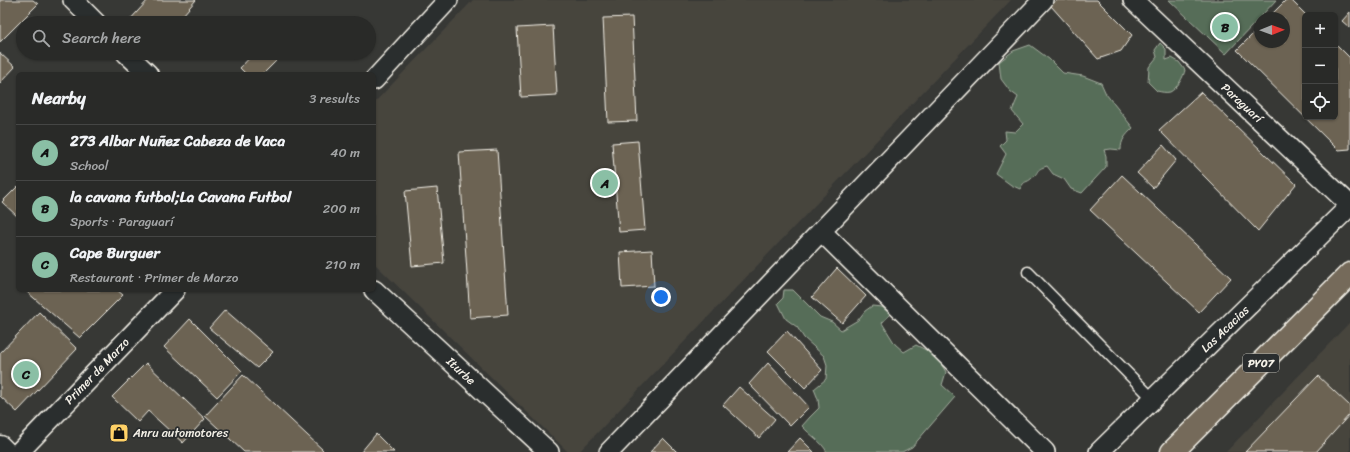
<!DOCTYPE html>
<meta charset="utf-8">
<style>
:root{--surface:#292a28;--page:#353634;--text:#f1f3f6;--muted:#a5a7a8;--line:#454645;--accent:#8abfa5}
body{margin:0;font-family:Sriracha,sans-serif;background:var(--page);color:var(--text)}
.controls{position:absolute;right:12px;top:12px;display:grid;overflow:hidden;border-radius:6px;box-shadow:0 1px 3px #0004}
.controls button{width:36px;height:36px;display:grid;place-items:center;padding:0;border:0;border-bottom:1px solid var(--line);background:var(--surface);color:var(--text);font:20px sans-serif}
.compass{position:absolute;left:1254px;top:12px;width:36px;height:36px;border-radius:50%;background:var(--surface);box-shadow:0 1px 3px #0004;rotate:89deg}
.you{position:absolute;left:661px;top:297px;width:14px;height:14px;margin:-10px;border:3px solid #fff;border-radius:50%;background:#1a73e8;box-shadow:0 0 0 6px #1a73e833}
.badge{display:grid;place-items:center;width:26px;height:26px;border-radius:50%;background:var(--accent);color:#111;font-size:13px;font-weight:700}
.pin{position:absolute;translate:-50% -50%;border:2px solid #fff;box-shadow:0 1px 4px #0006}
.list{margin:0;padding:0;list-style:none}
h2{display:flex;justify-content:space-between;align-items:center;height:52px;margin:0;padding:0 16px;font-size:17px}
h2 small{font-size:13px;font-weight:400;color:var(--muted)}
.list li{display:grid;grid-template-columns:26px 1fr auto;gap:12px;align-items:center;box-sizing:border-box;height:56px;padding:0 16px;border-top:1px solid var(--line)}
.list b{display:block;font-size:15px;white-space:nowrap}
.list p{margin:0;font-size:13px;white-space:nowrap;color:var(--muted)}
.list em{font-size:13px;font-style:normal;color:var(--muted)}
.icon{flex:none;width:22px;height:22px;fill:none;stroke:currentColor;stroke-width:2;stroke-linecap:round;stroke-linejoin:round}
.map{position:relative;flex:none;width:1350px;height:452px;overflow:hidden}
.search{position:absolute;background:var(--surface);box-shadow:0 1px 3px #0004;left:16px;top:16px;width:360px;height:44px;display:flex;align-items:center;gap:10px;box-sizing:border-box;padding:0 14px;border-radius:22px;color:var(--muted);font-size:15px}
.panel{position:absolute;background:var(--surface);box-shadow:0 1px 3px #0004;left:16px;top:72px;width:360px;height:220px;border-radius:6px}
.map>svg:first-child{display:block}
.built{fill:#47453e}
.green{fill:#566d59;stroke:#a5afa0}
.building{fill:#6c6353;stroke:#f4f1e8}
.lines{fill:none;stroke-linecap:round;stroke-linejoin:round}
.lane-casing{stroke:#f4f1e8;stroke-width:13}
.street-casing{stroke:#f4f1e8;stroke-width:22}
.secondary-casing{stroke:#f4f1e8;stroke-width:25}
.highway-casing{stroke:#f4f1e8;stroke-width:25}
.lane{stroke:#2a2d2e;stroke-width:10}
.street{stroke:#2a2d2e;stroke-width:19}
.secondary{stroke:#2a2d2e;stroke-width:22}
.highway{stroke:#746a5a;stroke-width:22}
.labels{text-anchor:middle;stroke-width:3.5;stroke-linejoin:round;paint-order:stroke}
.shield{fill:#2a2d2e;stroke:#b7b6b0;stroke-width:1}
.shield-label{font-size:11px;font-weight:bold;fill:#f4f1e8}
.street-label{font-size:12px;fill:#f4f1e8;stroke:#2a2d2e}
.poi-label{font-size:12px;fill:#f4f1e8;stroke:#2a2d2e;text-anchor:start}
</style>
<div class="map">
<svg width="1350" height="452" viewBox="0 0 1350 452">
<rect width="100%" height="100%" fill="#373835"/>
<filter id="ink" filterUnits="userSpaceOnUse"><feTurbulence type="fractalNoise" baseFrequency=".025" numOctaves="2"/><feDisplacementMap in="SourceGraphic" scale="8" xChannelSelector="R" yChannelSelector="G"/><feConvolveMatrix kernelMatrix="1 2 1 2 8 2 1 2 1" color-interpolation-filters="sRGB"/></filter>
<g filter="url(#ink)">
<!-- built -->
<path class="built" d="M473,0H1011L579,452H568L374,263V103Z
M1350,322V452H1226Z"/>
<!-- green -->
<path class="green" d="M1169,0H1276L1226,54Z
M1160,43L1166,49V60L1172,58L1179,62L1185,70C1184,76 1177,89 1170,92C1166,93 1161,92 1157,91L1148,82L1149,67L1157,57L1155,50Z
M1030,45L1049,59L1063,73L1083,76L1101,83L1106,94L1133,128C1125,136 1121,140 1121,150L1111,149L1104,150L1106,156V167L1082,193L1071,189L1064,179L1053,174L1047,166C1034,170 1040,172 1032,178C1026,184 1025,179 1020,189L1011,185L996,174L1006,154L1000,146L1006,140L1005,131L1015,132L1023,124L1012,111L1018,97L1010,91L1001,79L999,62L1013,51Z
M784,290H793L820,317L832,322L841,330L858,320L865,311L872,306L882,307L890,314L882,323L895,344L904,352L916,345L926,350L934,352L946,372L942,385L955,397L912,447L902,452H827C821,441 810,435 802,426L810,417L819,408L818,399L814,389L826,379L827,365L824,356L804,338L797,327L786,319L778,303L783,298Z"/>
<!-- building -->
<path class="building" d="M0,0H33L38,4L0,42Z
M148,0H196L176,23H127Z
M1056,0H1097L1132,35L1121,51L1098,59L1051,6Z
M1286,0H1291L1306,15H1305V117H1335V43L1350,58V149L1338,150L1237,50L1260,27V42H1284V18H1268Z
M1350,12V28L1342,21Z
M632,17L637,121L608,122L603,18Z
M553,26L557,95L521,97L517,28Z
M0,53L15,67L0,83Z
M254,53H271L277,60L263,74H246L240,68Z
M1201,92L1296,184L1258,231L1159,130Z
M638,141L645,230L619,232L612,143Z
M1163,145L1176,160L1153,188L1137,173Z
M497,150L508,315L470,318L459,152Z
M1122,175L1231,278L1199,312L1090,210Z
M18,186V217L2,202Z
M437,188L444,263L412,266L405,191Z
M652,250L654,286L622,288L620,252Z
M837,268L866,296L842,323L812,297Z
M30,290H117L123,295L80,338L27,292Z
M225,310L273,352L257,368L209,328Z
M39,312L77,349L17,412L0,396V353Z
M190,319L242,371L217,397L164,347Z
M787,331L822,370L805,388L768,351Z
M146,363L205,419L183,443L148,411L138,422L112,397Z
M768,363L809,407L790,426L749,384Z
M243,375L323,450L321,452H244L205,416Z
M1318,376L1350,406V414L1316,452H1245Z
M739,387L775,419L759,438L723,405Z
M376,434L394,452H361Z
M663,438L677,452H650Z
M800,438L814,452H787Z"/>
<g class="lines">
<defs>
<path id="lane" d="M1028,272L1153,399"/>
<path id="street" d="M73,0L96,23
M1133,0L1350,205
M126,53L148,74
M374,80L448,0
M822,232L1045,452
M374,290L549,452
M19,452L175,290
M609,452L1043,0
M1099,452L1350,206"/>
<path id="secondary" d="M0,447L5,452"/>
<path id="highway" d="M1172,452L1350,274"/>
</defs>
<!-- lane casing -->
<use href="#lane" class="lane-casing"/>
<!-- street casing -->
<use href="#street" class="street-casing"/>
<!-- secondary casing -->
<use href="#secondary" class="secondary-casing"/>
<!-- highway casing -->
<use href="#highway" class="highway-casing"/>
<!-- lane -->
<use href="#lane" class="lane"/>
<!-- street -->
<use href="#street" class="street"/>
<!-- secondary -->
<use href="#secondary" class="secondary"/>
<!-- highway -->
<use href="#highway" class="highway"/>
</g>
</g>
<!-- icons -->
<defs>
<symbol id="shop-square" viewBox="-11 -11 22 22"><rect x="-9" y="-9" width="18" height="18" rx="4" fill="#ffd166" stroke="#2a2d2e"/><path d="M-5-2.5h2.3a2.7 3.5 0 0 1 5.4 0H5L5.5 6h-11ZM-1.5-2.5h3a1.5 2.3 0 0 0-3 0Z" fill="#111"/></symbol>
</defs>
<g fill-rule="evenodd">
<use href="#shop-square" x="108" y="422" width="22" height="22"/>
</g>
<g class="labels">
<!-- shield labels -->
<rect class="shield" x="1243" y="354" width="36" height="18" rx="3"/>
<g class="shield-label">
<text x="1261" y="367">PY07</text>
</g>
<!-- street labels -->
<g class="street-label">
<text transform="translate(1242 103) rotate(43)" y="4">Paraguarí</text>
<text transform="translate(1225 329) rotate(-44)" y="4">Las Acacias</text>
<text transform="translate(97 371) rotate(-46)" y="4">Primer de Marzo</text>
<text transform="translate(461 371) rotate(43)" y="4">Iturbe</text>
</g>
<!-- poi labels -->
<g class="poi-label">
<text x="133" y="437">Anru automotores</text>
</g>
</g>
</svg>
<div class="controls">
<button>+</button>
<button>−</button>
<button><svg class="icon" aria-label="locate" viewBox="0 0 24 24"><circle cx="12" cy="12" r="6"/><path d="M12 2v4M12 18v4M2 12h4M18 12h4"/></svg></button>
</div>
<svg class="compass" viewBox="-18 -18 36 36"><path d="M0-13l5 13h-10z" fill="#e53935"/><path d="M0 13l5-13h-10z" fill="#a5a7a8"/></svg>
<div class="you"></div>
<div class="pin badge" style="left:605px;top:183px">A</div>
<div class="pin badge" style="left:1225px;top:27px">B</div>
<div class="pin badge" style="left:26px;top:374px">C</div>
<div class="search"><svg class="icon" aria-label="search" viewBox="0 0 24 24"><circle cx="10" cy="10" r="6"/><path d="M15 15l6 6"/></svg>Search here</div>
<section class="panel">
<h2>Nearby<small>3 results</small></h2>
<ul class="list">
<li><span class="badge">A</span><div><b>273 Albar Nuñez Cabeza de Vaca</b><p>School</p></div><em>40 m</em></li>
<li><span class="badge">B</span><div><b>la cavana futbol;La Cavana Futbol</b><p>Sports · Paraguarí</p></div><em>200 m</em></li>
<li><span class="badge">C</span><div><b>Cape Burguer</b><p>Restaurant · Primer de Marzo</p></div><em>210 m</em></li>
</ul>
</section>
</div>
